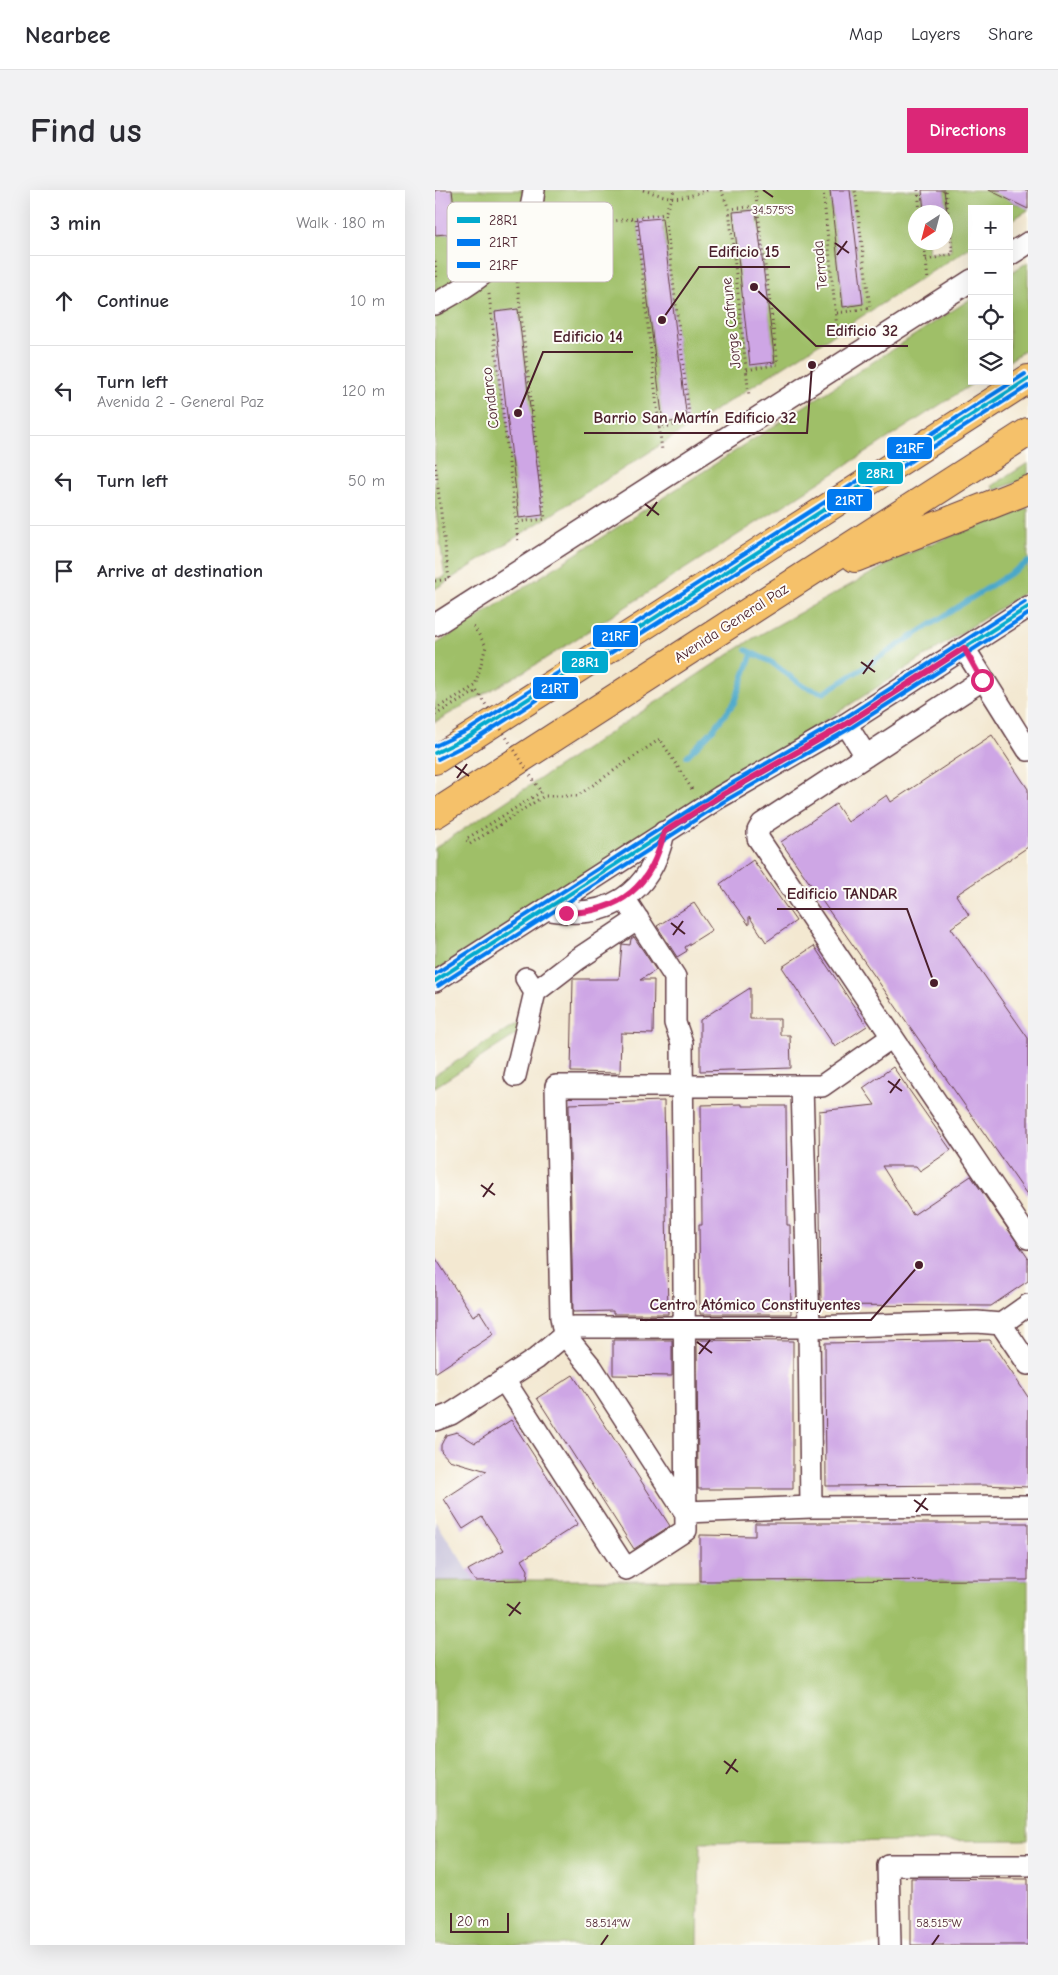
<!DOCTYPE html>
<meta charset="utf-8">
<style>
:root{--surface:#fff;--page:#f2f2f3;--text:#2b2b33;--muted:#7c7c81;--line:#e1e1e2;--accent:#db2777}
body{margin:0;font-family:"Comic Neue",sans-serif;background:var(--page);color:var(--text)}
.controls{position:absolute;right:15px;top:15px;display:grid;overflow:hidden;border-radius:0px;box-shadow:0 5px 20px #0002}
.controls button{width:45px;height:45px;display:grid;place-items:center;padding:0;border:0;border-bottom:1px solid var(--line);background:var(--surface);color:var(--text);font:25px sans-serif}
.compass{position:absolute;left:473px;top:15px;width:45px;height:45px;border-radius:50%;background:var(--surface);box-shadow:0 5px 20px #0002;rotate:216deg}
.scale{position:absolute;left:15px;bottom:12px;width:59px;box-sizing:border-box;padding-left:5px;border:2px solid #4a1f2b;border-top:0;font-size:14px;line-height:18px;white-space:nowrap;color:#4a1f2b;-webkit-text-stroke:4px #fdfcf7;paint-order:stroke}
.stop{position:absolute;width:15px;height:15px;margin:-11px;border:4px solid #db2777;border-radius:50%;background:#fff}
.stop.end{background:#db2777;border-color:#fff;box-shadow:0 1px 5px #0008}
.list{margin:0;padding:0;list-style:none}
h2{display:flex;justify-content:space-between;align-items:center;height:65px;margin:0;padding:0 20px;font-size:21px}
h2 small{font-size:16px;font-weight:400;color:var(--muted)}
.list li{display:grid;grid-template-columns:32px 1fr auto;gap:15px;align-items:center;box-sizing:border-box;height:90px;padding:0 20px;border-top:1px solid var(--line)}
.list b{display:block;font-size:19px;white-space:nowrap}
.list p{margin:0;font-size:16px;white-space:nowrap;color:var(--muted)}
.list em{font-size:16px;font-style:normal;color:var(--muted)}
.icon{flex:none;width:28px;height:28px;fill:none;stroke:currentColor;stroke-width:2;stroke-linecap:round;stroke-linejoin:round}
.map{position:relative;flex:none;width:593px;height:1755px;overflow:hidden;border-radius:0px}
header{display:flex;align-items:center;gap:30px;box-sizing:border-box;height:70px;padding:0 25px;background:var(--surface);border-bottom:1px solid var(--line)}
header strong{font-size:24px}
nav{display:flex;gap:28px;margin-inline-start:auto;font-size:18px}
.intro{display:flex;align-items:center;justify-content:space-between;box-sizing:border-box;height:120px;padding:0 30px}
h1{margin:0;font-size:35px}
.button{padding:12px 22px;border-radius:0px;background:var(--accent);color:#fff;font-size:18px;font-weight:700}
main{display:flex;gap:30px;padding:0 30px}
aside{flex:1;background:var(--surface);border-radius:0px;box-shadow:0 5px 20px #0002}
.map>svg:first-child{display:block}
.industrial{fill:#c5c0da}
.green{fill:#9fbf68;stroke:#746f4a;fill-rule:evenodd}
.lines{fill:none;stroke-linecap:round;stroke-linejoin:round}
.stream{stroke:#4ba8c9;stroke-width:5.5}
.building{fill:#cea6e5}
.minor-casing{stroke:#633d44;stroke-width:24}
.highway-casing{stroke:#633d44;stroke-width:30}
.path{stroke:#633d44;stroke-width:3;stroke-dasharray:1 4;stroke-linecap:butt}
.minor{stroke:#fff;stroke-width:21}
.highway{stroke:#f5c16b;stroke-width:28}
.path-bridge{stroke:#633d44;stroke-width:3;stroke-dasharray:1 4;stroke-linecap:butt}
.bus-1-casing{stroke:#fdfcf7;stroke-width:8}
.bus-2-casing{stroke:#fdfcf7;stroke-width:8}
.bus-3-casing{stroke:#fdfcf7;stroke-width:8}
.bus-1{stroke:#00a9ce;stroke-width:4}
.bus-2{stroke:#0079ef;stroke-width:4}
.bus-3{stroke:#0079ef;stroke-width:4}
.route{stroke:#db2777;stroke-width:6}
.ticks{fill:none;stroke:#4a1f2b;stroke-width:2}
.labels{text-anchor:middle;stroke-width:4;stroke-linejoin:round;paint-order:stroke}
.street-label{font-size:15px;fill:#4a1f2b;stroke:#fdfcf7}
.key{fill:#fdfcf7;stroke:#c7baba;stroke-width:1}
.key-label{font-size:14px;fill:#4a1f2b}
.ticks-label{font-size:12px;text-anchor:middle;fill:#4a1f2b;stroke:#fdfcf7;stroke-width:4;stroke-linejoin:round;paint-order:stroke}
.leader{fill:none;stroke:#4a1f2b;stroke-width:2}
.callout-dot{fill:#4a1f2b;stroke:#fdfcf7;stroke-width:2}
.callout-label{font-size:16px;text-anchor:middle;font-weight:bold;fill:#4a1f2b;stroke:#fdfcf7;stroke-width:4;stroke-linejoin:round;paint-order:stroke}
.line-badge{stroke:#fdfcf7;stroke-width:2}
.badge-label{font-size:14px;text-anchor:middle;font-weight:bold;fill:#fff}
</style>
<header>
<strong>Nearbee</strong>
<nav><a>Map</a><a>Layers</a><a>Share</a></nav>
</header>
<div class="intro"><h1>Find us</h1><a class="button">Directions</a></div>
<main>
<aside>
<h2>3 min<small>Walk · 180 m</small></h2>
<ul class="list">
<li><svg class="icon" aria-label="ahead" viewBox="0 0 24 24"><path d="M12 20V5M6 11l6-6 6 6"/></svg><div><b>Continue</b></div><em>10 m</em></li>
<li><svg class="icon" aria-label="left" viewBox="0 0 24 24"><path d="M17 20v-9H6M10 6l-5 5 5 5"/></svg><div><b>Turn left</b><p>Avenida 2 - General Paz</p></div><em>120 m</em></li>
<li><svg class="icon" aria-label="left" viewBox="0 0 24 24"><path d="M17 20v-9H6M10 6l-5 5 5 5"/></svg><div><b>Turn left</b></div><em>50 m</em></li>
<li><svg class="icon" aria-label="arrive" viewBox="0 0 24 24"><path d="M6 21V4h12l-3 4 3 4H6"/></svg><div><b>Arrive at destination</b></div></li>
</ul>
</aside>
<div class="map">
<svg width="593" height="1755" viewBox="0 0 593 1755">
<rect width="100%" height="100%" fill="#fdfcf7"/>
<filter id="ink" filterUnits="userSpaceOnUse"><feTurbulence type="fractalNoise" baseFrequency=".02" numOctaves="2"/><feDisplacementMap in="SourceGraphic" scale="10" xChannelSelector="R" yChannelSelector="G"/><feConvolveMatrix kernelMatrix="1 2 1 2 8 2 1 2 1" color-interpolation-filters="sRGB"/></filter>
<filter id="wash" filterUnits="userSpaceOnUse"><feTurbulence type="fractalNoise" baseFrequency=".0096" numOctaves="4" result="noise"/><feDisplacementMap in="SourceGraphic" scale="20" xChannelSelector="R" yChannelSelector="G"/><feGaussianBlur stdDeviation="1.12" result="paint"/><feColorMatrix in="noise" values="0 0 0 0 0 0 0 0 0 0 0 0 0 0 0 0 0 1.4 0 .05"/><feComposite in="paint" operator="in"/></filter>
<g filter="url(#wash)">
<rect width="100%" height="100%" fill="#f3e8d1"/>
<!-- industrial -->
<path class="industrial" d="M0,1330L19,1359L40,1391H0Z"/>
<!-- green -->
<path class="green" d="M17,0H395L408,117L428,114L415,0H487L489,22H480V52L493,53L494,63L516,61L509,0H569L576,11L586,16L593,13V20L574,32V19H537V56L0,399V389L10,387L0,314V45L22,43ZM320,20L340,171V172L299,22ZM227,28L252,230L228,233L203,31ZM83,119L107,325L84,328L60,122Z
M593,72V158L574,171V84Z
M537,108V191H542L102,474L0,532V455Z
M593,273V288L560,300L557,296Z
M593,318V400L0,782V658L317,449L466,367L493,355Z
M85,831L82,844L0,897V885Z
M92,1390H593V1650L265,1653L263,1755H0V1391Z"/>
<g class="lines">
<!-- stream -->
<path class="stream" d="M311,460L336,472L368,496L389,503L593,372
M252,566L278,540L299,513L317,464"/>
</g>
<g id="blocks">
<!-- building -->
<path class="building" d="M0,0H17L22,43L0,45Z
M395,0H415L428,114L408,117Z
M487,0H509L512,22H489Z
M554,0H593V19Z
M321,20L340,172L315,175L298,22Z
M227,28L252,230L228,233L203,30Z
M83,119L108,325L84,328L60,122Z
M557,545L593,599V657L521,705L534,725L516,738L593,848V1006L346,652L401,614L413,632L452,605L456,612Z
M318,670L361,731L331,752L314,726V735L285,694Z
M259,713L277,740L250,757L252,761L242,767L222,736Z
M199,747L221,780L205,790H219L218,844L186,843L185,883L136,882L138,789H184L187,754L195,755L196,749Z
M379,756L432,836L400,857L347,777Z
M315,798V829H345V845H355L356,878L265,881V830Z
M458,877L516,960L485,981L481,976H447L478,1025L536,986L593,1068V1091L556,1116L386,1115L384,921L440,915L428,898Z
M229,911L233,1124H178V1121L138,1122L134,914Z
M307,914V916H351L352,1035H355L356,1124H265L264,1035H267L266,915Z
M0,1067L38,1126L45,1122L59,1144L0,1183Z
M178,1150H237V1186L178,1185Z
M262,1150L358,1151V1299H263Z
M555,1150L593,1207V1297L549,1295L391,1296L390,1153Z
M138,1185L235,1336L199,1359L102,1208Z
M76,1230L143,1334L87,1370L93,1380L92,1390L40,1391L33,1380L69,1360L47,1327L28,1339L9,1309L52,1281L14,1270L6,1261V1255L11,1245L22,1242L40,1253Z
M320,1333H593V1390L265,1391V1345L320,1346Z
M476,1688L593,1689V1755H476Z"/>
</g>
</g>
<g filter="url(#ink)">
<use href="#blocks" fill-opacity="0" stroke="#633d44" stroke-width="1"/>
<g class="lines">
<defs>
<path id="minor" d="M574,65L593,53
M0,114C46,90 94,56 99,0
M0,435L537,90
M529,458L593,560
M547,490L327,634L323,641V648L593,1048
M411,534L431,566
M111,719C172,732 216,704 229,642
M0,791L285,607L411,534L593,417
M100,802L143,769L203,729
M80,886L100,802L91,788
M367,896L374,1137L376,1317
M566,1134L593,1174
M69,1190L191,1379L251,1340L247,853L240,833V787L189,708
M0,1230L16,1224L101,1169L139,1137H374L542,1132L566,1134L593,1115
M250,1322L157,1178L129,1144L126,1127L121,896H387L457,847
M251,1322L376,1317L593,1316
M455,1755L453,1675H593"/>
<path id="highway" d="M420,368L593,300
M0,570L593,189
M0,624L593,242"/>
</defs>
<!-- minor casing -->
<use href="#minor" class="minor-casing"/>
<!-- highway casing -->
<use href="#highway" class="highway-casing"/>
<!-- path -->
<path class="path" d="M208,0C238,9 242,11 272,0
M286,0L294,19L314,206
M388,0L403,148
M483,0L485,22
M294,19L323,16
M201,29L227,261
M107,41L230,24
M489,52L493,90
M491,70L518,64L510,0
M0,71L2,91
M81,82L110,329L81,332L83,353
M54,104L81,332
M402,123L435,118L420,0
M312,180L343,174L320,0
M223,238L255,232L230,24L239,0
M0,273L14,389L0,391
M0,519L40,496L51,456L37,434
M0,525L42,501
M106,602L31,649L35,654L109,606H142L225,549L258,601"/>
<!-- minor -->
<use href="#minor" class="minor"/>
<!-- highway -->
<use href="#highway" class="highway"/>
<!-- path-bridge -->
<path class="path-bridge" d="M42,501L106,602"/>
<defs>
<path id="bus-1" d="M0,563L35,546L593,189
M0,791L285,607L411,534L593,417"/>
<path id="bus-2" d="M3,569L38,551L593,196
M3,796L288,612L414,539L593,424"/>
<path id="bus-3" d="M0,556L32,541L590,184
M0,784L282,602L408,529L590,412"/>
</defs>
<!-- bus-1 casing -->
<use href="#bus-1" class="bus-1-casing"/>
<!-- bus-2 casing -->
<use href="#bus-2" class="bus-2-casing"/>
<!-- bus-3 casing -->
<use href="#bus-3" class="bus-3-casing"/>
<!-- bus-1 -->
<use href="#bus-1" class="bus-1"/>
<!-- bus-2 -->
<use href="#bus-2" class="bus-2"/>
<!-- bus-3 -->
<use href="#bus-3" class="bus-3"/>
</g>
</g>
<g class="lines" filter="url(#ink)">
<!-- route -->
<path class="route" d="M131,723C186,722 217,696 229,642L285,606L411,534L529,458L547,490"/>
</g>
<!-- ticks -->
<path class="ticks" d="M328,0L338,7M400,53L414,63M402,65L412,51M210,314L224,325M212,326L222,312M426,472L440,482M428,484L438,470M20,576L34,586M22,588L32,574M236,733L250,744M238,745L248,731M453,891L467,901M455,903L465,889M46,995L60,1005M48,1007L58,993M262,1152L277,1163M264,1164L275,1150M479,1310L493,1320M481,1322L491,1308M72,1414L86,1424M74,1426L85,1412M289,1571L303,1582M291,1584L301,1569M166,1755L173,1745M497,1755L504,1745"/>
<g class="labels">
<!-- street labels -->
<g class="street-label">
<text transform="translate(385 75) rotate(-96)" y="5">Terrada</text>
<text transform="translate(296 133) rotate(-96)" y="5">Jorge Cafrune</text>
<text transform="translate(55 208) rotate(-97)" y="5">Condarco</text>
<text transform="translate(296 433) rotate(-33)" y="5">Avenida General Paz</text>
</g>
</g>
<!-- legend -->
<rect x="12" y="12" width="166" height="80" rx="8" class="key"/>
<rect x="22" y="27" width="23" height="6" fill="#00a9ce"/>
<rect x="22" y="49" width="23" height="7" fill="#0079ef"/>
<rect x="22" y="72" width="23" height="6" fill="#0079ef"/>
<g class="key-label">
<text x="54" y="35">28R1</text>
<text x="54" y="57">21RT</text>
<text x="54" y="80">21RF</text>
</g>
<g class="ticks-label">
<text x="338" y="24">34.575°S</text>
<text x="173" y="1737">58.514°W</text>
<text x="504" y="1737">58.515°W</text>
</g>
<!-- callouts -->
<path class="leader" d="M227 130L264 77H355M319 97L381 156H473M83 223L108 162H198M377 175L372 243H149M499 793L472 719H342M484 1075L436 1130H205"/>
<g class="callout-dot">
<circle cx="227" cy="130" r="5"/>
<circle cx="319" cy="97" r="5"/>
<circle cx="83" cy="223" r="5"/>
<circle cx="377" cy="175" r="5"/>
<circle cx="499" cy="793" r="5"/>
<circle cx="484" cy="1075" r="5"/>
</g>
<g class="callout-label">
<text x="309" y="67">Edificio 15</text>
<text x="427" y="146">Edificio 32</text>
<text x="153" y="152">Edificio 14</text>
<text x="260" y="233">Barrio San Martín Edificio 32</text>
<text x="407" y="709">Edificio TANDAR</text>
<text x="320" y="1120">Centro Atómico Constituyentes</text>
</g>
<g class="line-badge">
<rect x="451" y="246" width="47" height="24" rx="5" fill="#0079ef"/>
<rect x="422" y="271" width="47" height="24" rx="5" fill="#00a9ce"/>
<rect x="391" y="298" width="47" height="24" rx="5" fill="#0079ef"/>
<rect x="157" y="434" width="47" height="24" rx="5" fill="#0079ef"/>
<rect x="126" y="460" width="48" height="24" rx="5" fill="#00a9ce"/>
<rect x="97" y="486" width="47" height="24" rx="5" fill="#0079ef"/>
</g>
<g class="badge-label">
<text x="475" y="263">21RF</text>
<text x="445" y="288">28R1</text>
<text x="414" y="315">21RT</text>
<text x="181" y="451">21RF</text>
<text x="150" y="477">28R1</text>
<text x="120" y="503">21RT</text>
</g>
</svg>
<div class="controls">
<button>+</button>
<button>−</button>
<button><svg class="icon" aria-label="locate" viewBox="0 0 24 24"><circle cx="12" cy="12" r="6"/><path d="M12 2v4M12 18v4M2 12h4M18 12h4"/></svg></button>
<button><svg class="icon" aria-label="layers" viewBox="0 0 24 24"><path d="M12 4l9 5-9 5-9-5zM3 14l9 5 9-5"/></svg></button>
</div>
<svg class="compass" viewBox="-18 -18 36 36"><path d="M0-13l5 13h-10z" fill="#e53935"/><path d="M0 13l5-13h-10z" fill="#7c7c81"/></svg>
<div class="scale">20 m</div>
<div class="stop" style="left:547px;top:490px"></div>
<div class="stop end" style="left:131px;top:723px"></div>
</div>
</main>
